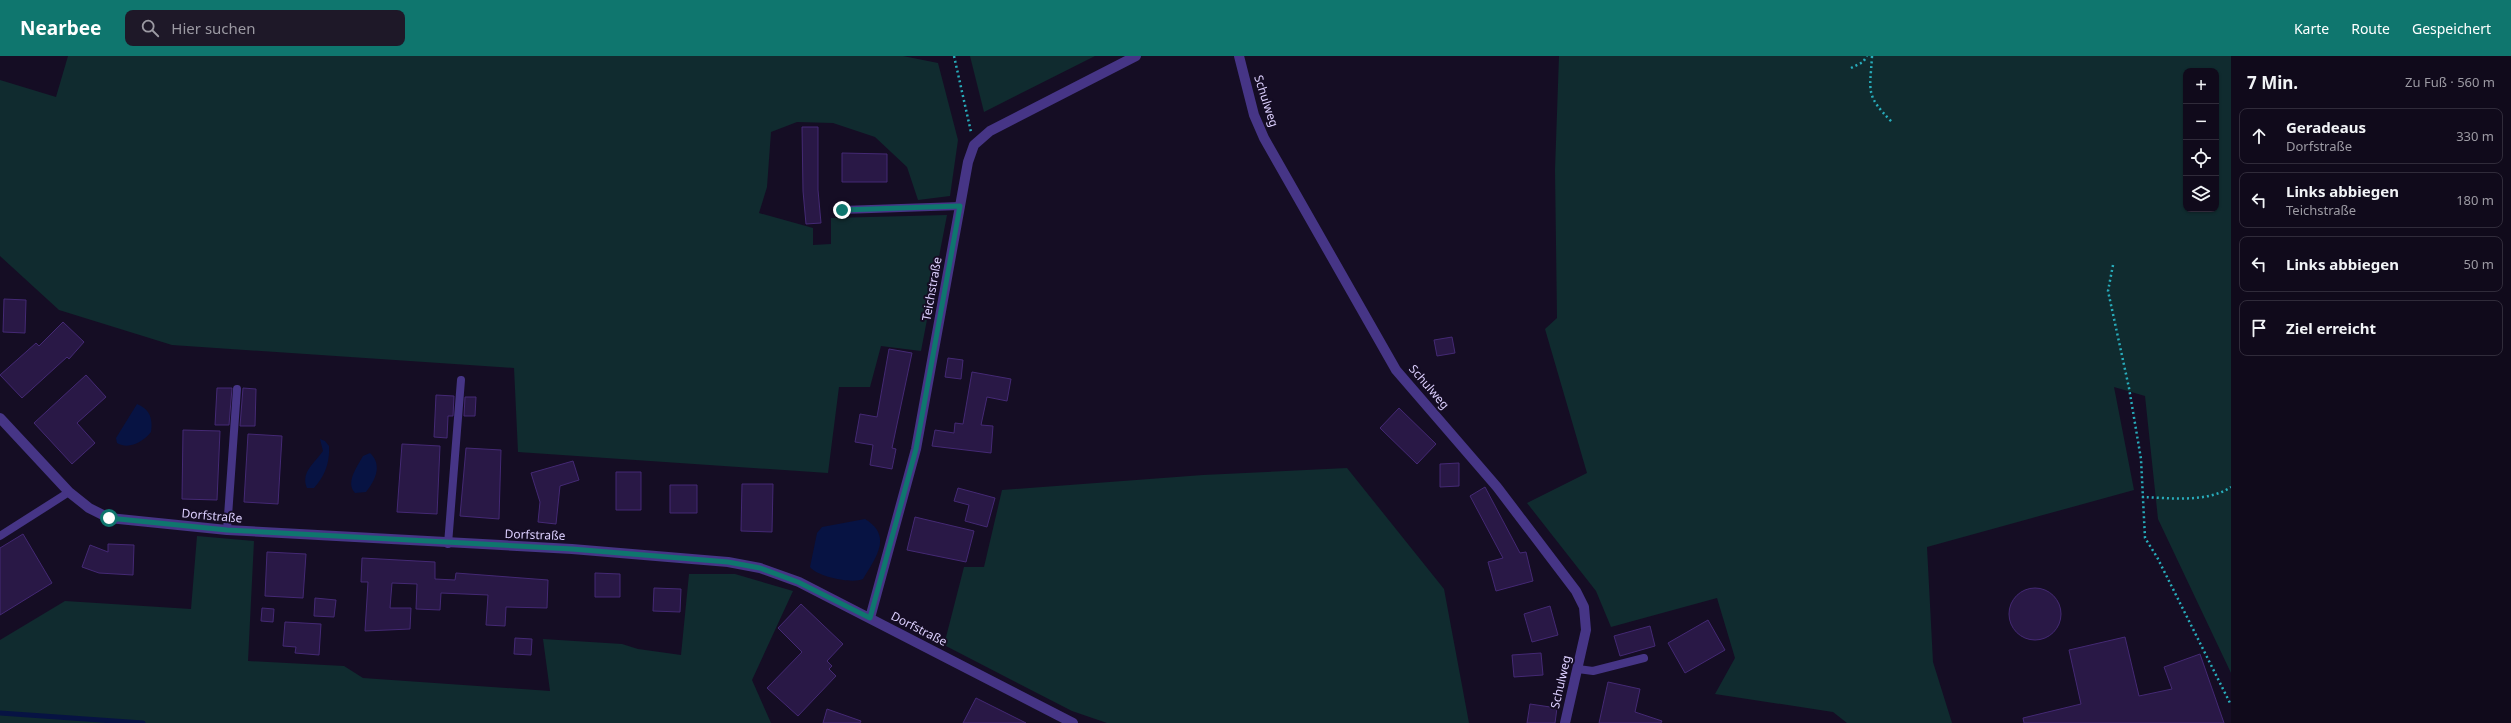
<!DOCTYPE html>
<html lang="de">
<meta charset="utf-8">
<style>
:root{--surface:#100a1b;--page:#1e1828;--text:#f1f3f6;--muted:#9c9aa3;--line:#302b3a;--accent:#0f766e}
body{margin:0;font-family:"Noto Sans",sans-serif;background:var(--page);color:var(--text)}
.controls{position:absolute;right:12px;top:12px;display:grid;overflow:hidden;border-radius:8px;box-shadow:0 1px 3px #0004}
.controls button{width:36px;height:36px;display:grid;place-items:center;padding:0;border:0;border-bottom:1px solid var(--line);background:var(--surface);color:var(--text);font:20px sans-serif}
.stop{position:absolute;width:12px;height:12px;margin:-9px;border:3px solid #0f766e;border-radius:50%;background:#fff}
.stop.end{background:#0f766e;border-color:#fff;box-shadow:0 1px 4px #0008}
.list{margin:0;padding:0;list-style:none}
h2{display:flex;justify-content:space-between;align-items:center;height:52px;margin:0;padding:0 16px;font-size:17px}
h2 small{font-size:13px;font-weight:400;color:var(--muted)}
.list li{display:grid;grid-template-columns:26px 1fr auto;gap:12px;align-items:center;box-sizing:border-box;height:56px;margin:0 8px 8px;padding:0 8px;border:1px solid var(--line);border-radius:8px}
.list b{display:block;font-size:15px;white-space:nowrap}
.list p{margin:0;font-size:13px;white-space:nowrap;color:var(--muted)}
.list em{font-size:13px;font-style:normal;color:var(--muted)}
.icon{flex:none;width:22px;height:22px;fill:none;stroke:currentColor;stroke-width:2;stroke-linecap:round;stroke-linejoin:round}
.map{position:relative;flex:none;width:2231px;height:667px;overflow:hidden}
header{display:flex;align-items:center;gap:24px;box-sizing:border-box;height:56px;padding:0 20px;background:var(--accent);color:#fff}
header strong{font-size:19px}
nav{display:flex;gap:22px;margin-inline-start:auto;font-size:14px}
.search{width:280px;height:36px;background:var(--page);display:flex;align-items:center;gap:10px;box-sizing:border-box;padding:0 14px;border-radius:8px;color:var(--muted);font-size:15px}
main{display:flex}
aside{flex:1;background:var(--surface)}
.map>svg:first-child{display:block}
.green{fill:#102b2f;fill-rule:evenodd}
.water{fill:#071343}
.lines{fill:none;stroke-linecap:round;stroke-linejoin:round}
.stream{stroke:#071343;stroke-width:5}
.building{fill:#291846;stroke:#442974}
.path{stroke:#28acbb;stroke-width:2.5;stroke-dasharray:2 3;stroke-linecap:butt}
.service{stroke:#463586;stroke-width:8}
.minor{stroke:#463586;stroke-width:10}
.route{stroke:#0f766e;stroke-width:5}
.labels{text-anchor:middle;stroke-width:4;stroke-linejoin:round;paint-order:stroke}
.street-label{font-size:12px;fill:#ddd0ff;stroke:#150d24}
</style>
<header>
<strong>Nearbee</strong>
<div class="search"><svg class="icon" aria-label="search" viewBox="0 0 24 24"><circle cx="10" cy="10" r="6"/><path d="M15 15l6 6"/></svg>Hier suchen</div>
<nav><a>Karte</a><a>Route</a><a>Gespeichert</a></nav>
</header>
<main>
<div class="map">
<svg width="2231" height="667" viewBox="0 0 2231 667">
<rect width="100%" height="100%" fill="#150d24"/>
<!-- green -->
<path class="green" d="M68,0H903L938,7L958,84L950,140L918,144L907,111L875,81L833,67L797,66L771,76L767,131L759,157L813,172V189L831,188V162L947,159L921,295L881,290L870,331H839L828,417L518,396L514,312L172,289L59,254L0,200V24L56,41Z
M970,0H1095L984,56Z
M1559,0H2231V617L2158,463L2145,340L2114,331L2134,434L1927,491L1933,606L1952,667H1847L1833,656L1715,638L1735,602L1717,542L1611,571L1596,535L1527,447L1587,417L1545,273L1557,262L1555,114ZM2186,15H2216V153H2186Z
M1347,412L1444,533L1469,667H1107L1072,655L944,589L964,511H984L1002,434L1203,419Z
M197,480L254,485L248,605L344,610L363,622L550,635L543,583L622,588L638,593L681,599L689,518H735L793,535L752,624L771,667H0V584L65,545L191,553Z"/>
<!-- water -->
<path class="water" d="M137,348C150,353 153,363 151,376C143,386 129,394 117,387L116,382Z
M320,383L325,385L329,390C330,406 325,420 314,432H307C300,416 315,407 323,395Z
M370,397C383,409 375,425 366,436L355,437C345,427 357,411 363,400Z
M865,463C893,480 876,501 863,523C852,528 818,521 810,511L817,477L822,471Z"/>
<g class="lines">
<!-- stream -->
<path class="stream" d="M0,657L143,667"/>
</g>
<!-- building -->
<path class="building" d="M802,71H818V134L821,167L806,168L803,135Z
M842,97L887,98V126H842Z
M4,243L26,244L25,277L3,276Z
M63,266L84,286L69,303L67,301L22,342L0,319L36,287L39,290Z
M1452,281L1455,297L1437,300L1434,284Z
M889,293L912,297L892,392L896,393L892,413L870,409L873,389L855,386L860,358L877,361Z
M948,302L963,304L961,323L945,321Z
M972,316L1011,323L1007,345L987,341L981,369L993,370L991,397L932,390L935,374L954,377L955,367L963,368Z
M86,319L106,341L77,367L95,387L72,408L34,367Z
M217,332H232L229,369H215Z
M243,332L256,333L255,370H240Z
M436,339L454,340L453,360H448L447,382L434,381Z
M465,341H476L475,360H464Z
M1399,352L1436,388L1417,408L1380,372Z
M183,374L220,375L217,444L182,443Z
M248,378L282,380L278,448L244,446Z
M402,388L440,390L437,458L397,456Z
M466,392L501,394L499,463L460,460Z
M573,405L579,424L560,430L556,468L538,466L540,446L531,417Z
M1459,407V430L1440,431V408Z
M616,416H641V454H616Z
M742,428H773L772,476L741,475Z
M670,429H697V457H670Z
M1485,431L1520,497L1526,496L1533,525L1496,535L1488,506L1503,502L1470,440Z
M958,432L995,442L987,471L965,465L969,449L954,445Z
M915,461L974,475L966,506L907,494Z
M23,478L52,527L0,559V492Z
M108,488L134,489L133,519L99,517L82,511L90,489L108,496Z
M267,496L306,498L303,542L265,540Z
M362,502L435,506V523L455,524L456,517L548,524L547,552L506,551L505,570L486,569L488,539L441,537L440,554L416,553L417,528L392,527L390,552H411L410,573L365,575L368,526H361Z
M595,517L620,518V541H595Z
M2009 558a26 26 0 1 1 52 0a26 26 0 1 1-52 0Z
M654,532L681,533L680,556L653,555Z
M315,542L336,544L334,561L314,560Z
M801,548L843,588L827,605L832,610L829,613L836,620L798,660L767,632L802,596L778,572Z
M1550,550L1558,579L1532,586L1524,558Z
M262,552L274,553L273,566L261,565Z
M1708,564L1725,594L1685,617L1668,587Z
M285,566L321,568L319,599L295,597L296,591L283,590Z
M1650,570L1655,590L1620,600L1614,580Z
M2125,581L2139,640L2172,633L2164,611L2200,598L2224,667H2024L2023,662L2081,648L2069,594Z
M515,582L532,583L531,599L514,598Z
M1541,597L1543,619L1514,621L1512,599Z
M1608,626L1640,633L1635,656L1662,665L1661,667H1599Z
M976,642L1026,667H963Z
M1530,648L1557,652L1555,667H1527Z
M827,653L861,665L860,667H823Z"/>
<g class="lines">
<!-- path -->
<path class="path" d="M954,0L971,76
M1872,0C1870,36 1865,39 1892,66
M1851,12L1863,6L1867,0
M2113,209L2108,235L2129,332L2141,403L2145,482L2157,501L2231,649
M2142,441C2170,442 2207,447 2231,431"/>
<!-- service -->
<path class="service" d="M842,154L960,150
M227,474L237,333
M0,480L69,436
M448,488L461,324
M1578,613L1593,615L1644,602"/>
<!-- minor -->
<path class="minor" d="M1239,0L1254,59L1264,82L1396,314L1497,431L1576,535L1584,551L1586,574L1565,667
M0,362L69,436L89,452L109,462L227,474L572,493L728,506L760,512L799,526L1073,667
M870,562L916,393L968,106L974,89L990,75L1136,0"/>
</g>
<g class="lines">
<!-- route -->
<path class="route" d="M109,462L227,474L572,493L728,506L760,512L798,526L870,562L916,393L960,150L842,154"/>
</g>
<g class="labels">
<!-- street labels -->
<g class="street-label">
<text transform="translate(1266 45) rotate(72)" y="4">Schulweg</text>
<text transform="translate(932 233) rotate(-80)" y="4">Teichstraße</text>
<text transform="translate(1429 331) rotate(49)" y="4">Schulweg</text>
<text transform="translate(212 460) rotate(5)" y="4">Dorfstraße</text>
<text transform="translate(535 479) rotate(2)" y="4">Dorfstraße</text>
<text transform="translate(919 573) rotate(27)" y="4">Dorfstraße</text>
<text transform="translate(1561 626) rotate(-77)" y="4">Schulweg</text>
</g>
</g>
</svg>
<div class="controls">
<button>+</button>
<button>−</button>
<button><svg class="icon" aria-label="locate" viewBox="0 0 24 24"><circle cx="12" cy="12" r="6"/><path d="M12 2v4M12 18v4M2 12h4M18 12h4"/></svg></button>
<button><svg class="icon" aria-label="layers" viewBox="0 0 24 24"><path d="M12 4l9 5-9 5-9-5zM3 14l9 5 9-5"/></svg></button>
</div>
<div class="stop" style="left:109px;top:462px"></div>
<div class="stop end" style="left:842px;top:154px"></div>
</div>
<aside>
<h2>7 Min.<small>Zu Fuß · 560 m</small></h2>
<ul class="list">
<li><svg class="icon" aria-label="ahead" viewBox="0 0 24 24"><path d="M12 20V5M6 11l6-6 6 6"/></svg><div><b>Geradeaus</b><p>Dorfstraße</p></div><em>330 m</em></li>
<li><svg class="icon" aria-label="left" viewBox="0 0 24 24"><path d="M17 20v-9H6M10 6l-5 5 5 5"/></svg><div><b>Links abbiegen</b><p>Teichstraße</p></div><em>180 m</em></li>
<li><svg class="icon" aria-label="left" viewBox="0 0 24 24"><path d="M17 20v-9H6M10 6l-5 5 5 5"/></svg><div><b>Links abbiegen</b></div><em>50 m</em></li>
<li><svg class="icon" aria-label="arrive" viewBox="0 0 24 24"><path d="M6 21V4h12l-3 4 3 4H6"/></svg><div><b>Ziel erreicht</b></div></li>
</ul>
</aside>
</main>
